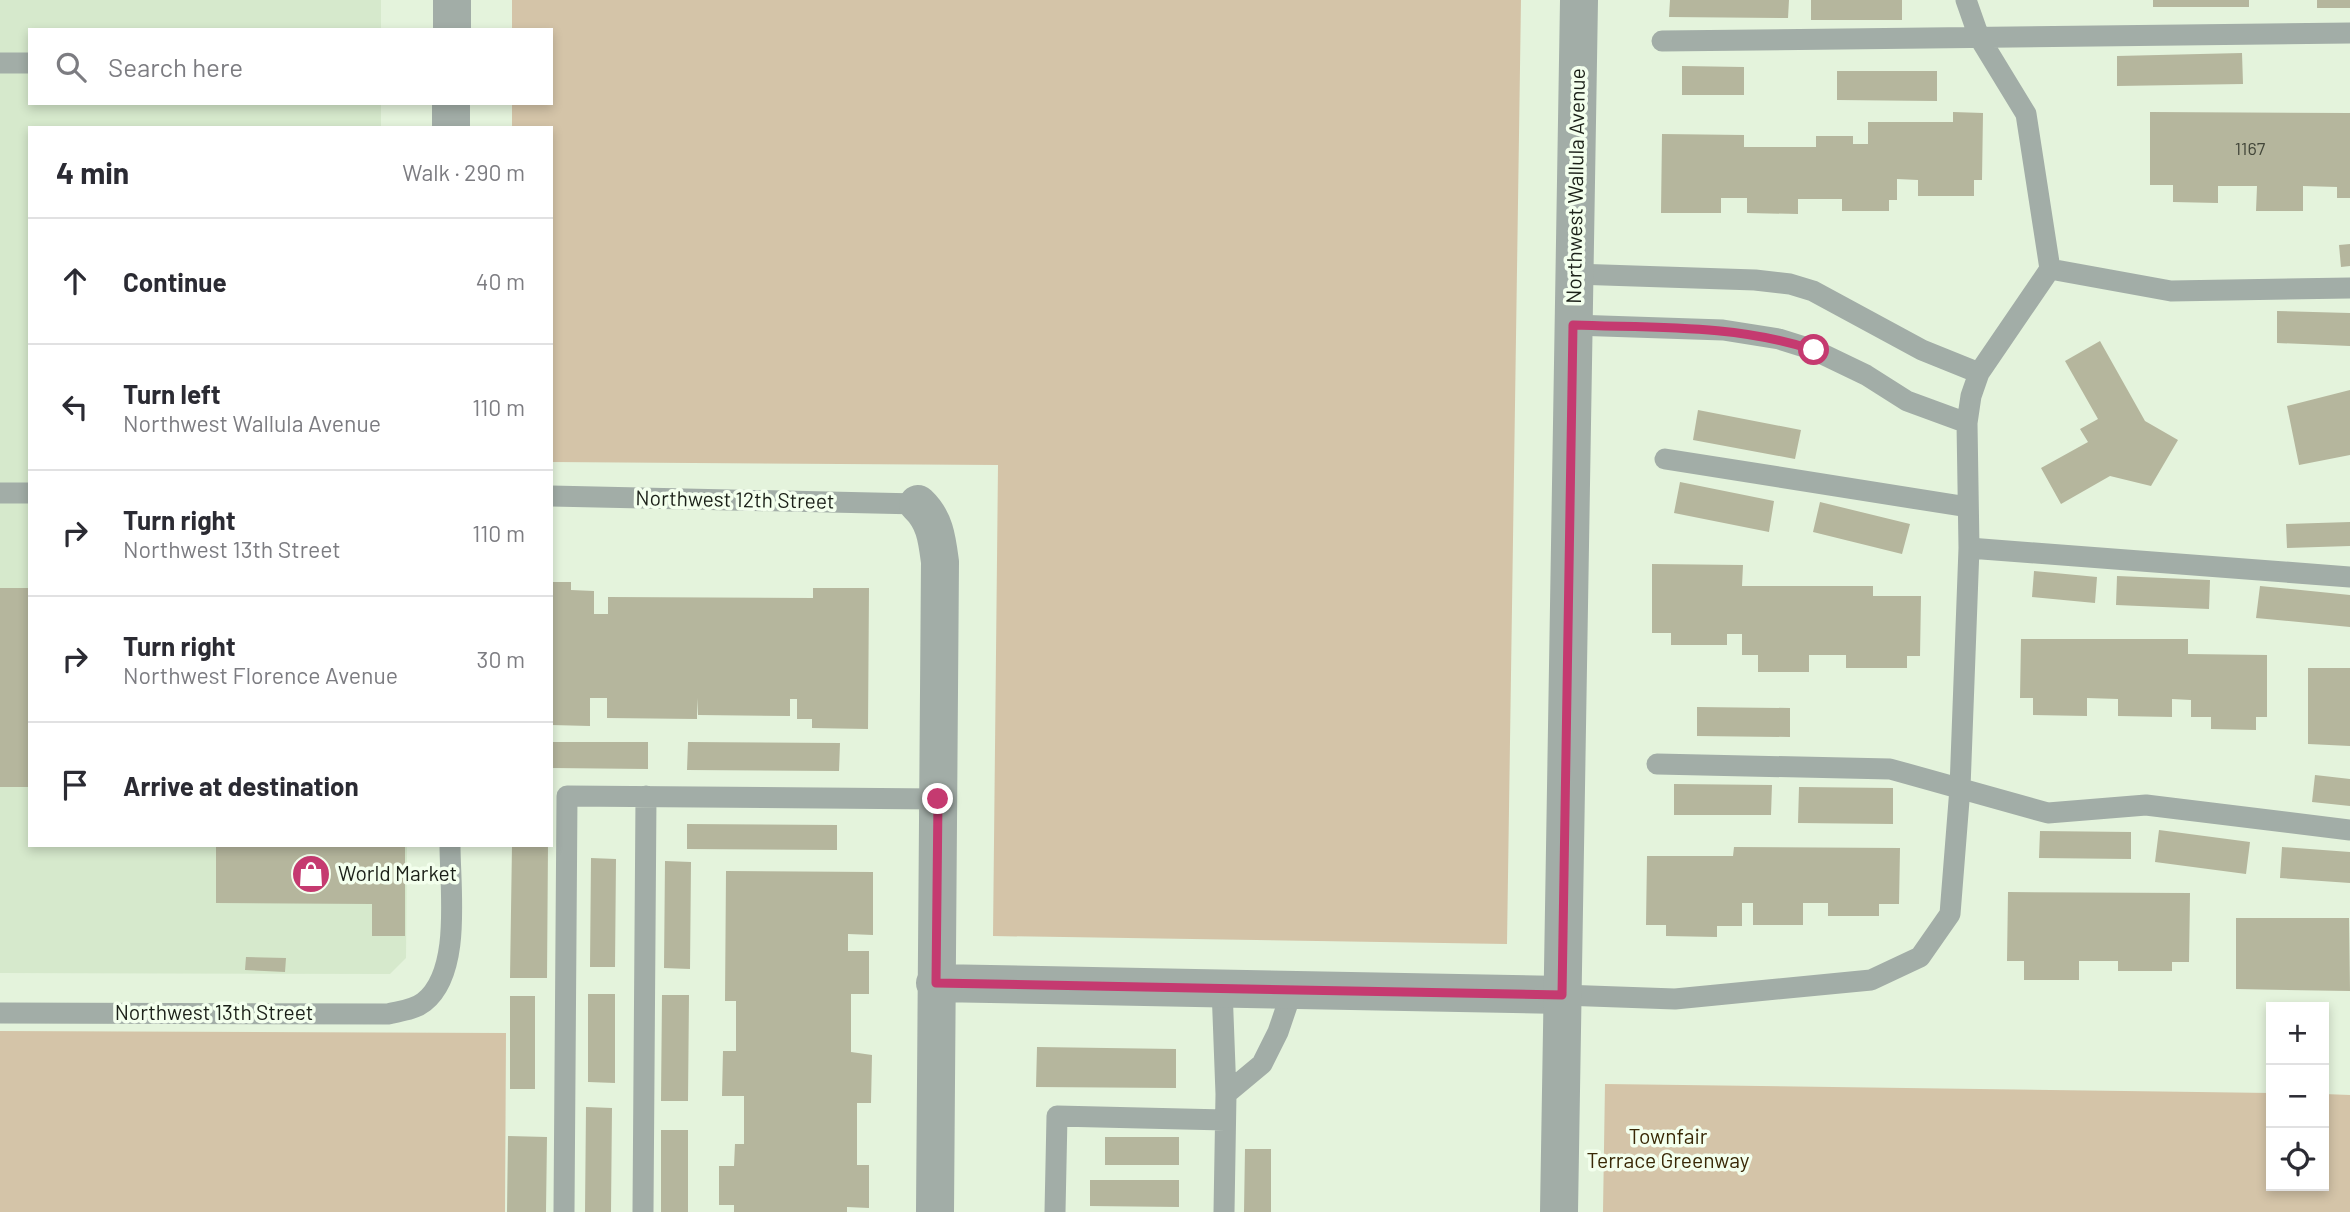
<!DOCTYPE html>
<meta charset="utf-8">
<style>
:root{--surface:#fff;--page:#f2f2f3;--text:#2b2b33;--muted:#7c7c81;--line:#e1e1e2}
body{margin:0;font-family:Barlow,sans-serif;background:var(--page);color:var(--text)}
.controls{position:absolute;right:21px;bottom:21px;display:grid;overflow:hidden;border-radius:0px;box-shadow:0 4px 10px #0003}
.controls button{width:63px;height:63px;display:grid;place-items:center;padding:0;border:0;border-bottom:2px solid var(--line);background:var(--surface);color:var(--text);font:35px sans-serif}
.stop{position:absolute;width:21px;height:21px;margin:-16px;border:5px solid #c53a70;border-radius:50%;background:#fff}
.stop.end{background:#c53a70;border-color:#fff;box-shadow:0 2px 7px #0008}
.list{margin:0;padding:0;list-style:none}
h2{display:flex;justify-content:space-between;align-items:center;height:91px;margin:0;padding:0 28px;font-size:30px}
h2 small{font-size:23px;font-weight:400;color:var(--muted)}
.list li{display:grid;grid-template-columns:46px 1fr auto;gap:21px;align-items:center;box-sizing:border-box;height:126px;padding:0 28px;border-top:2px solid var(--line)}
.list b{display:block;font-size:26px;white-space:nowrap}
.list p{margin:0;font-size:23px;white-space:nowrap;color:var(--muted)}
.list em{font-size:23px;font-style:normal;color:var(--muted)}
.icon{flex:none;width:38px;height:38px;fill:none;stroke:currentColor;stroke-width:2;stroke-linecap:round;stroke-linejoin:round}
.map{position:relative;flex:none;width:2350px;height:1212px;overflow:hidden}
.search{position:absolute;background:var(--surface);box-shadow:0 4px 10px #0003;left:28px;top:28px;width:525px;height:77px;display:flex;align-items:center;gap:18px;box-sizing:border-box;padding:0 24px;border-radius:0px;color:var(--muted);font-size:26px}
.panel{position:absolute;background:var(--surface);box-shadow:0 4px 10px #0003;left:28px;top:126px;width:525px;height:721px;border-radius:0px}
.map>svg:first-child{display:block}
.built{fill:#d6e9cc}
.green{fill:#d4c4a8}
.building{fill:#b5b69d}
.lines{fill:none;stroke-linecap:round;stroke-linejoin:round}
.service{stroke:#a2ada7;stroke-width:21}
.minor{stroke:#a2ada7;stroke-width:38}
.tertiary{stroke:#a2ada7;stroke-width:38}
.route{stroke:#c53a70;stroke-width:9}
.labels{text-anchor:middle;stroke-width:7;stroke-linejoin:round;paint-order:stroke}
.number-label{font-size:18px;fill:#424639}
.street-label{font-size:21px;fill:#1b2018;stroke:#f3ffed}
.poi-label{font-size:21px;fill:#1b2018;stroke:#f3ffed;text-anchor:start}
.park-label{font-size:21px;fill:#392806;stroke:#f3ffed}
</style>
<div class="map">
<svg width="2350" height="1212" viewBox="0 0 2350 1212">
<rect width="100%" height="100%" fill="#e4f3dc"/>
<!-- built -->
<path class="built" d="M0,0H381V30H30V103H381V128H30V845H407L406,958L390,974L0,973Z"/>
<!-- green -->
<path class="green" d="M512,0H1521L1507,944L993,936L998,465L551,462V128H512V103H551V30H512Z
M0,1031L506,1033L505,1212H0Z
M1605,1084L2271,1093V1186H2324V1094L2350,1095V1212H1603Z"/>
<!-- building -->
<path class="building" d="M1670,0H1789L1788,18L1669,17Z
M1811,0H1902V20H1811Z
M2153,0H2249V7H2153Z
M2317,0H2350V8H2317Z
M2242,53L2243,84L2117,86V56Z
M1682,66L1744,67V95H1682Z
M1837,71H1937V101L1837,100Z
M1953,112L1983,113L1982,180H1974V196H1918V180L1897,179V200H1889V211H1842V199H1798V214L1747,213V198H1721V213H1661L1662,134L1744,135V147H1816V136H1853V144H1868V122H1953Z
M2150,112L2350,113V198H2337V187L2303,186V211H2256L2257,186H2218V203L2173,202V185H2150Z
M2350,244V266L2341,267L2339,245Z
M2277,311L2350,313V346L2277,343Z
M2100,341L2145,421L2178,440L2151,486L2110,476L2061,504L2041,468L2088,442L2080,429L2098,419L2065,361Z
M2350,390V455L2299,465L2287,406Z
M1698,410L1801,430L1795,459L1693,440Z
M1680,482L1774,501L1769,532L1674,513Z
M1820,502L1910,524L1902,554L1813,532Z
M2350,522V546L2287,548L2286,524Z
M1652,564L1743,565L1742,586H1873V596H1921L1920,656H1907V668H1846V655H1809V672H1758V655H1742V634H1727V645H1671V633H1652Z
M2034,571L2097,577L2095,603L2032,597Z
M2117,576L2210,580L2209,609L2116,605Z
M551,582H571V590L594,591V614H608V597L813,598V588H869L868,729L812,728V719H797V699H790V716L698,715L697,698V719L607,718V698H590V726L551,725Z
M2260,586L2350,595V627L2256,618Z
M0,588H30V787H0Z
M2021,639H2188V654L2267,655V717H2256V730L2211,729V717H2191V700L2172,699V717L2118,716V699L2087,698V716L2033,715V698H2020Z
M2308,668H2350V746L2308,744Z
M1697,707L1790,708V737L1697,736Z
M552,742H648V769L552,768Z
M688,742L840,743L839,771L687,770Z
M2315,775L2350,779V806L2312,802Z
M1674,784L1772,785L1771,815H1674Z
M1799,787L1893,788V824L1798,823Z
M687,824L837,825V850L687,849Z
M2159,830L2250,842L2246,874L2155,862Z
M2040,831L2131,832V859L2039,858Z
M216,845H405V936H372V904L216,903Z
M512,845H548L547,978H510Z
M1734,847L1900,848L1899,904H1879V916H1828V903H1803V925H1753V903H1742V926H1717V937L1666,936V925H1646L1647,856H1733Z
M2282,847L2350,852V883L2280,878Z
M591,858L616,859L615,967H590Z
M665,861L691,862L690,969L664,968Z
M726,871L873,872V935L848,934V951H869V994H851V1052L872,1055L871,1103H857V1165H869V1208L847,1207V1212H734V1205H719V1166H734L735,1144H744V1096H722L723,1051H736V1001H725Z
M2008,892L2190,893L2189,962H2172V971H2118V961H2079V980H2024V961H2007Z
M2236,918H2349L2350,991L2236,989Z
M246,957L286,958L285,972L245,970Z
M588,994H615V1083L588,1082Z
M662,995H689L688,1101H661Z
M510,996H535V1089H510Z
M1037,1047L1176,1049V1088L1036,1087Z
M586,1107L612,1108L611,1212H585Z
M661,1130H688V1212H661Z
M508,1136L547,1137L546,1212H507Z
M1105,1137H1179V1165H1105Z
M1245,1149H1271V1212H1244Z
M1090,1180H1179V1207L1090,1206Z"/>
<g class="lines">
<!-- service -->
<path class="service" d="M1662,41L2350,33
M0,63H30
M2050,269L2171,291L2350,288
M1574,274L1755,280L1790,284L1813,291L1922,350L1979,373
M1573,325L1723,330L1779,339L1814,350L1866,375L1907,401L1967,423
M1665,459L1968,507
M0,493H30
M551,496L918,504
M1969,548L2350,577
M1657,764L1890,769L2048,813L2146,805L2350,830
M1222,988L1226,1094L1224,1212
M1562,995L1675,999L1871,980L1920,957L1950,914L1960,788L1969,548L1967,423L1971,396L1979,373L2050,269L2026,114L1979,37L1966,0
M0,1013L388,1014C400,1011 414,1010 424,1002C462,972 450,889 450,845
M1226,1094L1262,1064L1278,1032L1293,988
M564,1212L567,796L938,799
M643,1212L646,796
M1055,1212L1057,1116L1225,1120"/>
<!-- minor -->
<path class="minor" d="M452,30V0
M451,103V128
M918,504C935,520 937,539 940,562L935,1212
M935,983L1562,995"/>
<!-- tertiary -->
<path class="tertiary" d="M1559,1212L1579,0"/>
</g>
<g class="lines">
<!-- route -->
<path class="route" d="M938,799L936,983L1562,995L1573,325C1654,328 1736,324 1814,350"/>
</g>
<!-- icons -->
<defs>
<symbol id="shop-disc" viewBox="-11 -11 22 22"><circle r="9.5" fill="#c53a70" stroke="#f3ffed"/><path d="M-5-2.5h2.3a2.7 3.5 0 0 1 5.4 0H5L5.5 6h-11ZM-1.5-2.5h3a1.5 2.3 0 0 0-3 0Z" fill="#fff"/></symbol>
</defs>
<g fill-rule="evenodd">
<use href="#shop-disc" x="289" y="852" width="44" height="44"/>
</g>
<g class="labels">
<!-- number labels -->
<g class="number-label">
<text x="2250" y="155">1167</text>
</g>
<!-- street labels -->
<g class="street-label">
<text transform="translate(1576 186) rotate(-89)" y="7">Northwest Wallula Avenue</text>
<text transform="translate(735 500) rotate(1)" y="7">Northwest 12th Street</text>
<text x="214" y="1020">Northwest 13th Street</text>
</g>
<!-- poi labels -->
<g class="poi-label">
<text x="338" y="881">World Market</text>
</g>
<!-- park labels -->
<g class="park-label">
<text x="1668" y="1144">Townfair<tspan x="1668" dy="24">Terrace Greenway</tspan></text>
</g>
</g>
</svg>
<div class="controls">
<button>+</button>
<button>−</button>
<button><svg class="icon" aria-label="locate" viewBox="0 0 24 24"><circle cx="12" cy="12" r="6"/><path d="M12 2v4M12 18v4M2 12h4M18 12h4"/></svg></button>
</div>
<div class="stop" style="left:1814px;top:350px"></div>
<div class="stop end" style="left:938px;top:799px"></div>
<div class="search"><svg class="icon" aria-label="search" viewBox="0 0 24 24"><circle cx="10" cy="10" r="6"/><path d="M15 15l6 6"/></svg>Search here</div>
<section class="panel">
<h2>4 min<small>Walk · 290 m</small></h2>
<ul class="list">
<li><svg class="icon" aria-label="ahead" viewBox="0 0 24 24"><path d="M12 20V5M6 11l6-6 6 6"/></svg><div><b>Continue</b></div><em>40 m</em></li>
<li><svg class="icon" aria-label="left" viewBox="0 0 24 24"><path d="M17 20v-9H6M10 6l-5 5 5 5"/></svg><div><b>Turn left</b><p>Northwest Wallula Avenue</p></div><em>110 m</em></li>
<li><svg class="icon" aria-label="right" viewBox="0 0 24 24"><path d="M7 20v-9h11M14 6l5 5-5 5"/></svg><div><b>Turn right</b><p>Northwest 13th Street</p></div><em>110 m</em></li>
<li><svg class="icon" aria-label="right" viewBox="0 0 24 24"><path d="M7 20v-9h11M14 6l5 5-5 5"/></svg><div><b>Turn right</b><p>Northwest Florence Avenue</p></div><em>30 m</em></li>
<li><svg class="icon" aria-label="arrive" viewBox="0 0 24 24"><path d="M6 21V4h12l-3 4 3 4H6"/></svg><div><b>Arrive at destination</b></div></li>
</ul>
</section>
</div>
